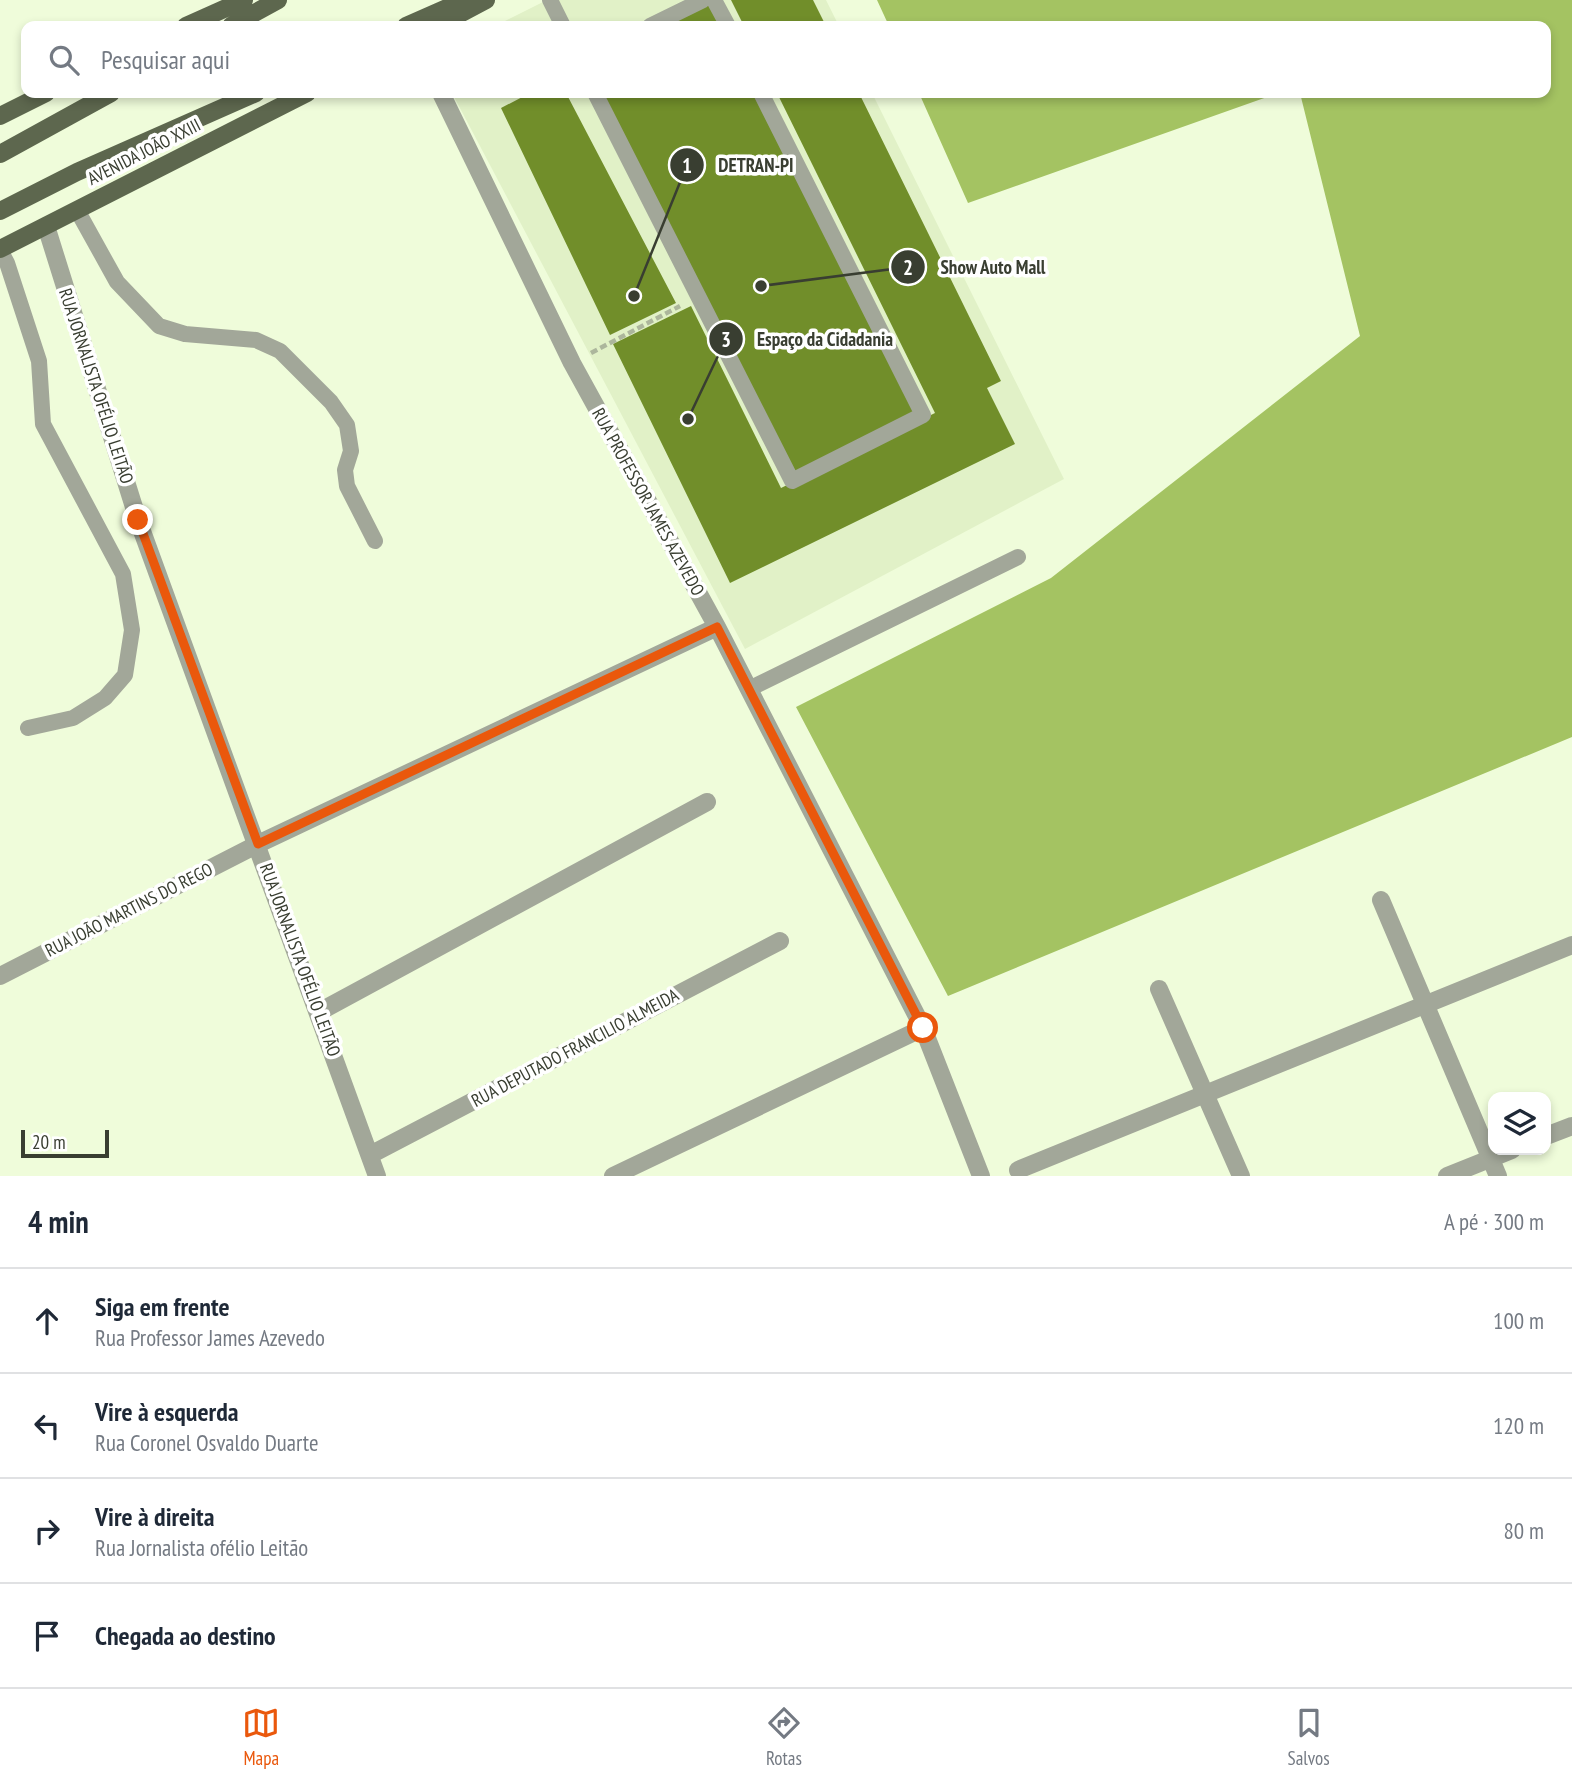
<!DOCTYPE html>
<html lang="pt">
<meta charset="utf-8">
<style>
:root{--surface:#fff;--page:#f2f2f3;--text:#1f2937;--muted:#747a83;--line:#e0e1e3;--accent:#ea580c}
body{margin:0;font-family:"PT Sans Narrow",sans-serif;background:var(--page);color:var(--text)}
.controls{position:absolute;right:21px;bottom:21px;display:grid;overflow:hidden;border-radius:14px;box-shadow:0 4px 10px #0003}
.controls button{width:63px;height:63px;display:grid;place-items:center;padding:0;border:0;border-bottom:2px solid var(--line);background:var(--surface);color:var(--text);font:35px sans-serif}
.scale{position:absolute;left:21px;bottom:18px;width:88px;box-sizing:border-box;padding-left:7px;border:4px solid #393e31;border-top:0;font-size:19px;line-height:24px;white-space:nowrap;color:#393e31;-webkit-text-stroke:5px #fff;paint-order:stroke}
.stop{position:absolute;width:21px;height:21px;margin:-16px;border:5px solid #ea580c;border-radius:50%;background:#fff}
.stop.end{background:#ea580c;border-color:#fff;box-shadow:0 2px 7px #0008}
.list{margin:0;padding:0;list-style:none}
h2{display:flex;justify-content:space-between;align-items:center;height:91px;margin:0;padding:0 28px;font-size:30px}
h2 small{font-size:23px;font-weight:400;color:var(--muted)}
.list li{display:grid;grid-template-columns:46px 1fr auto;gap:21px;align-items:center;box-sizing:border-box;height:105px;padding:0 28px;border-top:2px solid var(--line)}
.list b{display:block;font-size:26px;white-space:nowrap}
.list p{margin:0;font-size:23px;white-space:nowrap;color:var(--muted)}
.list em{font-size:23px;font-style:normal;color:var(--muted)}
.icon{flex:none;width:38px;height:38px;fill:none;stroke:currentColor;stroke-width:2;stroke-linecap:round;stroke-linejoin:round}
.map{position:relative;flex:none;width:1572px;height:1176px;overflow:hidden}
.search{position:absolute;background:var(--surface);box-shadow:0 4px 10px #0003;left:21px;right:21px;top:21px;height:77px;display:flex;align-items:center;gap:18px;box-sizing:border-box;padding:0 24px;border-radius:14px;color:var(--muted);font-size:26px}
.sheet{height:511px;background:var(--surface)}
nav{display:flex;justify-content:space-around;align-items:center;box-sizing:border-box;height:98px;border-top:2px solid var(--line);background:var(--surface);font-size:19px;color:var(--muted)}
nav a{display:grid;justify-items:center;gap:4px}
nav .on{color:var(--accent)}
.map>svg:first-child{display:block}
.built{fill:#e1f1c7}
.forest{fill:#a4c362}
.building{fill:#718e2a}
.lines{fill:none;stroke-linecap:round;stroke-linejoin:round}
.path{stroke:#acb69c;stroke-width:4.5;stroke-dasharray:7 3.5;stroke-linecap:butt}
.lane{stroke:#a2a799;stroke-width:16}
.street{stroke:#a2a799;stroke-width:18}
.primary{stroke:#5d674e;stroke-width:18}
.route{stroke:#ea580c;stroke-width:9}
.labels{text-anchor:middle;stroke-width:7;stroke-linejoin:round;paint-order:stroke}
.street-label{font-size:18px;fill:#393e31;stroke:#fff}
.leader{fill:none;stroke:#393e31;stroke-width:2.5}
.callout-dot{fill:#393e31;stroke:#fff;stroke-width:2.5}
.mark-label{font-size:21px;text-anchor:middle;font-weight:bold;fill:#fff}
.callout-label{font-size:19px;text-anchor:middle;font-weight:bold;fill:#393e31;stroke:#fff;stroke-width:7;stroke-linejoin:round;paint-order:stroke}
</style>
<div class="map">
<svg width="1572" height="1176" viewBox="0 0 1572 1176">
<rect width="100%" height="100%" fill="#effcda"/>
<!-- built -->
<path class="built" d="M547,0H826L839,26H495Z
M452,93H872L1064,479L745,649Z"/>
<!-- forest -->
<path class="forest" d="M877,0H1572V737L948,996L796,707L1051,578L1360,336L1300,93H1546V26H889Z
M919,93H1278L968,203Z"/>
<!-- building -->
<path class="building" d="M710,0L723,26H657Z
M731,0H813L826,26H744Z
M530,93H566L676,303L610,335L501,108Z
M602,93H757L918,413L794,475Z
M777,93H859L1001,381L987,388L1015,444L730,583L613,344L691,306L781,488L935,413Z"/>
<g class="lines">
<!-- path -->
<path class="path" d="M591,353L680,306"/>
<!-- lane -->
<path class="lane" d="M550,0L563,26
M714,0L728,26
M650,26L703,0
M595,93L792,481L923,415L761,93
M77,210L117,282L159,326L185,334L256,340L280,351L331,402L347,425L351,451L345,470L347,486L375,541
M0,250L7,263L39,361L43,424L123,574L132,630L125,675L105,698L73,718L28,728
M749,689L1018,557"/>
<!-- street -->
<path class="street" d="M441,93L572,363L717,627L923,1028L981,1176
M46,226L138,520L377,1176
M1381,900L1498,1176
M0,976L258,844L717,627
M1159,989L1241,1176
M319,1012L707,802
M1546,1136L1572,1126
M370,1155L780,941
M1018,1170L1572,945
M613,1176L923,1028
M1447,1176L1512,1150"/>
<!-- primary -->
<path class="primary" d="M186,26L244,0
M231,26L278,0
M406,26L465,0
M437,26L486,0
M0,116L46,93
M0,154L111,93
M0,211L77,172L256,93
M0,249L307,93"/>
</g>
<g class="lines">
<!-- route -->
<path class="route" d="M138,520L258,844L717,627L923,1028"/>
</g>
<g class="labels">
<!-- street labels -->
<g class="street-label">
<text transform="translate(144 152) rotate(-27)" y="6">AVENIDA JOÃO XXIII</text>
<text transform="translate(96 386) rotate(72)" y="6">RUA JORNALISTA OFÉLIO LEITÃO</text>
<text transform="translate(648 502) rotate(61)" y="6">RUA PROFESSOR JAMES AZEVEDO</text>
<text transform="translate(129 910) rotate(-27)" y="6">RUA JOÃO MARTINS DO REGO</text>
<text transform="translate(300 960) rotate(70)" y="6">RUA JORNALISTA OFÉLIO LEITÃO</text>
<text transform="translate(575 1048) rotate(-28)" y="6">RUA DEPUTADO FRANCILIO ALMEIDA</text>
</g>
</g>
<!-- callouts -->
<path class="leader" d="M634 296L687 165M761 286L908 267M688 419L726 339"/>
<g class="callout-dot">
<circle cx="634" cy="296" r="7"/>
<circle cx="761" cy="286" r="7"/>
<circle cx="688" cy="419" r="7"/>
<circle cx="687" cy="165" r="18"/>
<circle cx="908" cy="267" r="18"/>
<circle cx="726" cy="339" r="18"/>
</g>
<g class="mark-label">
<text x="687" y="173">1</text>
<text x="908" y="275">2</text>
<text x="726" y="347">3</text>
</g>
<g class="callout-label">
<text x="756" y="172">DETRAN-PI</text>
<text x="993" y="274">Show Auto Mall</text>
<text x="825" y="346">Espaço da Cidadania</text>
</g>
</svg>
<div class="controls">
<button><svg class="icon" aria-label="layers" viewBox="0 0 24 24"><path d="M12 4l9 5-9 5-9-5zM3 14l9 5 9-5"/></svg></button>
</div>
<div class="scale">20 m</div>
<div class="stop" style="left:923px;top:1028px"></div>
<div class="stop end" style="left:138px;top:520px"></div>
<div class="search"><svg class="icon" aria-label="search" viewBox="0 0 24 24"><circle cx="10" cy="10" r="6"/><path d="M15 15l6 6"/></svg>Pesquisar aqui</div>
</div>
<section class="sheet">
<h2>4 min<small>A pé · 300 m</small></h2>
<ul class="list">
<li><svg class="icon" aria-label="ahead" viewBox="0 0 24 24"><path d="M12 20V5M6 11l6-6 6 6"/></svg><div><b>Siga em frente</b><p>Rua Professor James Azevedo</p></div><em>100 m</em></li>
<li><svg class="icon" aria-label="left" viewBox="0 0 24 24"><path d="M17 20v-9H6M10 6l-5 5 5 5"/></svg><div><b>Vire à esquerda</b><p>Rua Coronel Osvaldo Duarte</p></div><em>120 m</em></li>
<li><svg class="icon" aria-label="right" viewBox="0 0 24 24"><path d="M7 20v-9h11M14 6l5 5-5 5"/></svg><div><b>Vire à direita</b><p>Rua Jornalista ofélio Leitão</p></div><em>80 m</em></li>
<li><svg class="icon" aria-label="arrive" viewBox="0 0 24 24"><path d="M6 21V4h12l-3 4 3 4H6"/></svg><div><b>Chegada ao destino</b></div></li>
</ul>
</section>
<nav>
<a class="on"><svg class="icon" aria-label="map" viewBox="0 0 24 24"><path d="M3 6l6-2 6 2 6-2v14l-6 2-6-2-6 2zM9 4v14M15 6v14"/></svg>Mapa</a>
<a><svg class="icon" aria-label="directions" viewBox="0 0 24 24"><path d="M12 3l9 9-9 9-9-9zM9 14v-3h6M13 9l2 2-2 2"/></svg>Rotas</a>
<a><svg class="icon" aria-label="saved" viewBox="0 0 24 24"><path d="M7 4h10v16l-5-4-5 4z"/></svg>Salvos</a>
</nav>
